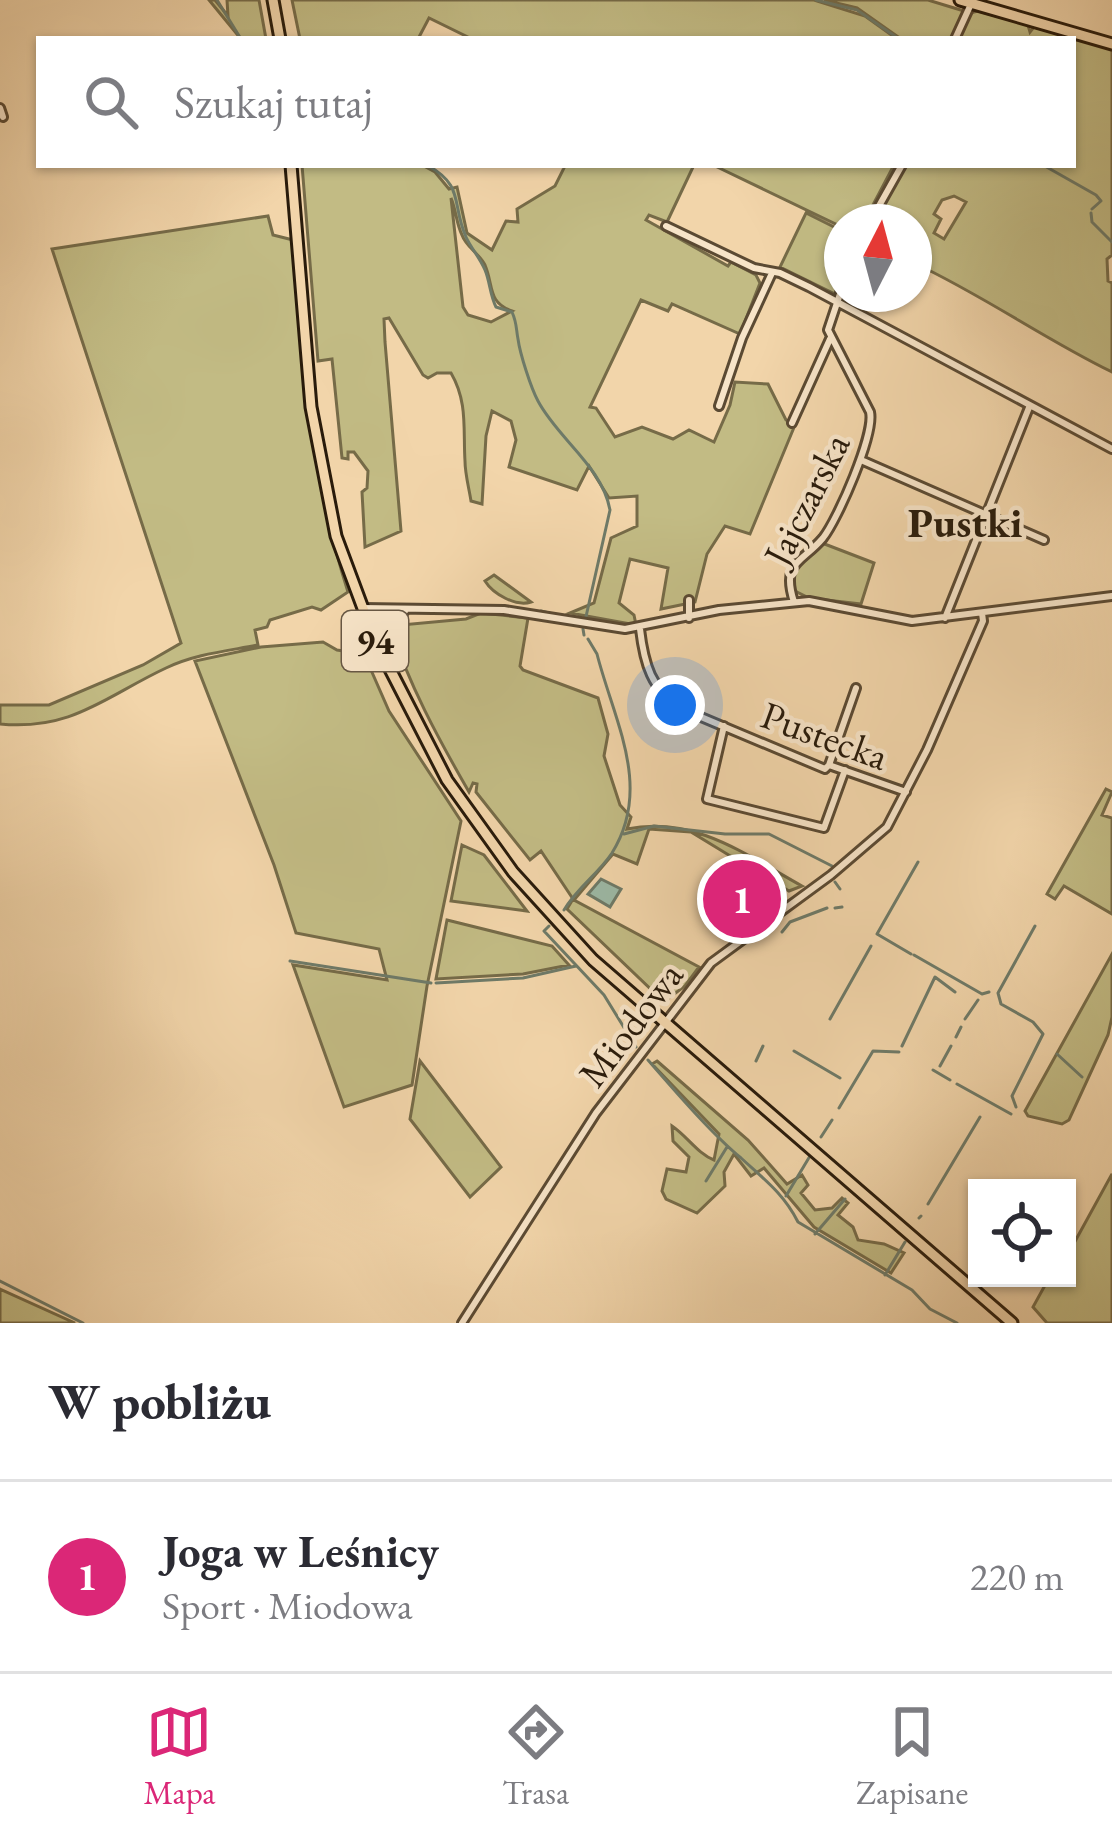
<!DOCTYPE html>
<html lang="pl">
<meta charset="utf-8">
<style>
:root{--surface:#fff;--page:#f2f2f3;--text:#2b2b33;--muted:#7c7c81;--line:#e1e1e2;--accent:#db2777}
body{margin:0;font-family:"EB Garamond",serif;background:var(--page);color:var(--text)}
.controls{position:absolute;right:36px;bottom:36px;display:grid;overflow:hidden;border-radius:0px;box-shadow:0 3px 9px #0004}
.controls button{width:108px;height:108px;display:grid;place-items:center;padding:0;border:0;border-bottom:3px solid var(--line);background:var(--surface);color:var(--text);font:60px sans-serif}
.compass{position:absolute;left:824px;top:204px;width:108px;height:108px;border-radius:50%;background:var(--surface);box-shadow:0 3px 9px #0004;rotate:6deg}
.you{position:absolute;left:675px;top:705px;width:42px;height:42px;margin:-30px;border:9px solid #fff;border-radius:50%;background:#1a73e8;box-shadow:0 0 0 18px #1a73e833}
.badge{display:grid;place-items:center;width:78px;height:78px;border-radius:50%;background:var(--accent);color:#fff;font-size:39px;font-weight:700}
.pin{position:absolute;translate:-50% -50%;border:6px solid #fff;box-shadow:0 3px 12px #0006}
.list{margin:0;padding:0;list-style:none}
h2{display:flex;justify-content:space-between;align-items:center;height:156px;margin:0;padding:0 48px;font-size:51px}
h2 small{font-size:39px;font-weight:400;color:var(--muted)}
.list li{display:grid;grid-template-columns:78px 1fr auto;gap:36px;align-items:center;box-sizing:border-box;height:192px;padding:0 48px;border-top:3px solid var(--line)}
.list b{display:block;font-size:45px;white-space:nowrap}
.list p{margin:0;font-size:39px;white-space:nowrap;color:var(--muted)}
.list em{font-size:39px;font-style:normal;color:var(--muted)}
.icon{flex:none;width:66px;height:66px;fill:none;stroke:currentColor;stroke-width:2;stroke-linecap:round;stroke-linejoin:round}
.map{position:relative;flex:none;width:1112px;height:1323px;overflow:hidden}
.search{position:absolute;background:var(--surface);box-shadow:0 3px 9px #0004;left:36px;right:36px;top:36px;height:132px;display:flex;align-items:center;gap:30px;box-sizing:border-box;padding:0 42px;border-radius:0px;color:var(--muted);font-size:45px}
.sheet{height:348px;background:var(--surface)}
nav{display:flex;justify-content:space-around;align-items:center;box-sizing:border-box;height:168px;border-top:3px solid var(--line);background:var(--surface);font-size:33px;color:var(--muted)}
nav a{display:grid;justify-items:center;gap:6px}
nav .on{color:var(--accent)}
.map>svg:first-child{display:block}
.green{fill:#c2bb84;stroke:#766b48;stroke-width:3;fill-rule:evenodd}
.water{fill:#9cb9a6;stroke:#6e7a68;stroke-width:3}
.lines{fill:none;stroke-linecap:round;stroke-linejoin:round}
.stream{stroke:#6e7a68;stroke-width:3}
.minor-casing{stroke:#5b4a33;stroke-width:12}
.major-casing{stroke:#291b0b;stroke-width:15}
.minor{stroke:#f7e4c8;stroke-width:6}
.major{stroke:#f2d5aa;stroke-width:9}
.labels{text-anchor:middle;stroke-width:9;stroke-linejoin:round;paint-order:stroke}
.shield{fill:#f7e4c8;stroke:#675744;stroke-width:3}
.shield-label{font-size:36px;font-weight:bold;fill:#291b0b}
.street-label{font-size:39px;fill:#291b0b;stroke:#f7e4c8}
.neighbourhood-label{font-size:42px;font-weight:bold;fill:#291b0b;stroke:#f7e4c8}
</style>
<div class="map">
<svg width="1112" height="1323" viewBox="0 0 1112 1323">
<rect width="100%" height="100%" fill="#f2d5aa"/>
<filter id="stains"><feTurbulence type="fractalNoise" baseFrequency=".00167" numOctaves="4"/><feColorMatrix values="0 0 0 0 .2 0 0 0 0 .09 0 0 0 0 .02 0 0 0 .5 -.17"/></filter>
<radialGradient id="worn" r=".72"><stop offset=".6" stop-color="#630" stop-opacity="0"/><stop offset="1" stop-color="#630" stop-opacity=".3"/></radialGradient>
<!-- green -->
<path class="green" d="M209,0H215L228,16L227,0H259L266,39H241Z
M292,0H814L865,16L897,39H472L429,18L418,39H300Z
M824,0H928L964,11L951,39H901L857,8Z
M978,11L1028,25L1030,32L1034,27L1112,49V255L1107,259L1108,281L1112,283V372C1044,339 983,295 914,263V222H872L904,165H1073V39H958L970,13ZM954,196L966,202L944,239L934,233L941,219L934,214L942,200Z
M302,165H422L435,172L449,189L457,187L467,233L492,250L506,221L518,222L517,209L555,186L564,168L560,165H694L667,222L649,215L646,220L728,266L731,262L756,275L760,283L740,334L672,304L668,311L641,300L590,407L596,408L615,437L642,427L673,439L689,430L714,442L730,405L735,382L768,384L786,420L795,425L750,534L725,526L707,554L695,602L661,609L668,568L630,559L619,603L634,615L636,625L570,613L594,603L611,538L637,526V496L609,498L589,466L577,490L509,467L516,440L511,421L492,411L486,436L482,504L471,501C469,488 465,474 465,461C463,430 468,402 451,373H437L428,378L423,375L389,318L384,319L385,342L401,531L365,547L362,492L367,488L368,471L354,452H348V459L342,458L332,359L318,361ZM451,198C456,209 456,223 462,235C466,247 479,253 485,265C494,286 487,302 512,311L491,322L468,315L463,307Z
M713,165H894L864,222H842V227Z
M806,213L842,231V271L835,294L780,267Z
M268,216L273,235L293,240C302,361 311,477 348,592L321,610L312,607L270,620L267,627L255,630L258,645C227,651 195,654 166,668C106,696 72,731 0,724V705H49L143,665L181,643L52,249Z
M822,543L874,563L861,604L809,598L793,590L795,570Z
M494,575L531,602C516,607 493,594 485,581Z
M481,613L528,618L520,666L523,670L598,698L608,734L604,756L620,805L631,817L627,829C694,815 746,855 802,886L789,891L754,870L746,877L732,868V857L691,832L649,829L637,864L613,854L574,900L699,967L685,986L669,998L658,996L567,909L573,899L541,851L530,860L476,792L477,784L473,783L469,792C438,738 409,685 390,626L466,619Z
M323,642L337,650L364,654L389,711L461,821L427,986L412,1085L344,1107L293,965L387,980L379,949L296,933L274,865L195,661L261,647Z
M1106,789L1112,792L1102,815L1112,818V914L1064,886L1055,899L1047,894Z
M462,845L484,855L527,911L451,901Z
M447,920L552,946L569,965L523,974L436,979Z
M1112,954V1017L1108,1035L1069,1120L1062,1124L1028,1116L1025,1111Z
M420,1061L501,1167L470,1197L410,1119Z
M657,1061L748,1140L787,1184L802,1175L808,1185L801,1193L815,1210L832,1208L842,1198L848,1203L838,1215L853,1227L858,1240L884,1244L904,1253L891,1273L814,1227L764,1168L751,1176L734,1154L724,1172L725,1186L697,1213L666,1199L662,1191L667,1169L686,1172L689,1157L673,1141L672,1126C687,1136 698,1154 714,1160L719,1134L652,1064Z
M1112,1174V1323H1047L1033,1307L1049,1278H1067V1256Z
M0,1289L75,1323H0Z"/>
<!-- water -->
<path class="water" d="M601,879L621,889L610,907L588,894Z"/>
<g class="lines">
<!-- stream -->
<path class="stream" d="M217,0L241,39
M816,0L857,10L899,39
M427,165C465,186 451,203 466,237C471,248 480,258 485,270C490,282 490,295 496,307L512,312C517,323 516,329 518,339C520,354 531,388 538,401C558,439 602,466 610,510L585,621
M1043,165L1096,195L1101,201L1092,209
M1091,213L1092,222L1112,242
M541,611L564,617
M583,629L584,635
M624,834L654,826L725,834H769L832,866
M835,882L840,889
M835,908L842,907
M564,910C577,888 598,874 612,853C653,787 614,721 597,654L588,639
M549,926L544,931L604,995L636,1047
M782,932L790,922L827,908
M911,954L877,934L918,862
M914,955L982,994L989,992
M290,961L431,983
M436,983L523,978L576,966
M830,1019L871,946
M965,1019L978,1000
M956,1037L961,1027
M902,1046L935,977L955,992
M794,1051L840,1078
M1057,1054L1082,1077
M648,1060C675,1091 711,1133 741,1158C764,1179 784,1194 798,1222L912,1290L930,1309L957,1323
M756,1061L763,1046
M940,1066L951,1046
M933,1070L950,1080
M957,1084L1011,1114
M1016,1107L1012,1096L1043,1034L1033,1022L1001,1004L998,993L1035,926
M839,1108L873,1051L899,1052
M821,1137L832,1120
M706,1181L727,1147
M786,1196L810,1156
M928,1204L980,1117
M919,1218L921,1216
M815,1234L845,1199
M885,1275L905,1242
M0,1281L83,1323"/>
<defs>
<path id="minor" d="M955,39L971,4
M0,108L3,117
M870,222L902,165
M666,226L754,268L780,273L809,287L1112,449
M719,406L742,338L772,273
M792,423L830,339
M861,460L1044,540
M794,602C781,561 801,564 823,538C838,519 875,434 870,412L828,330L842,288
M362,608L504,610L625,629L719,610L809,601L912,621L1112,596
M689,618V600
M945,618L1030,405
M367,623L405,611
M640,629C644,663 651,690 682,709L825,769L829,765L906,792
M724,726L707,799L824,828L845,770
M829,765L856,688
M462,1323L596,1113L711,963L831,875L887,827L927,750L983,621L982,613"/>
<path id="major" d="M273,0L280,39
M960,0L1112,44
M291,165L311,407L336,536L374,638L447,780L513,872L593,960L1012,1323"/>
</defs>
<!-- minor casing -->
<use href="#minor" class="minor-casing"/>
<!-- major casing -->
<use href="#major" class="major-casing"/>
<!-- minor -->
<use href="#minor" class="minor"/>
<!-- major -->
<use href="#major" class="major"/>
</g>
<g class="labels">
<!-- shield labels -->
<rect class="shield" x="342" y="611" width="66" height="60" rx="9"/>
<g class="shield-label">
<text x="375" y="654">94</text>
</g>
<!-- street labels -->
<g class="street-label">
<text transform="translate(806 499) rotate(-63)" y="14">Jajczarska</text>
<text transform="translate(825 735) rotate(20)" y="14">Pustecka</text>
<text transform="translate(630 1024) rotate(-53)" y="14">Miodowa</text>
</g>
<!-- neighbourhood labels -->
<g class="neighbourhood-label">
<text x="965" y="537">Pustki</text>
</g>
</g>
<rect width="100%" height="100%" filter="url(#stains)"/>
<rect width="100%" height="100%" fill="url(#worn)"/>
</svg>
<div class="controls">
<button><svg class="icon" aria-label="locate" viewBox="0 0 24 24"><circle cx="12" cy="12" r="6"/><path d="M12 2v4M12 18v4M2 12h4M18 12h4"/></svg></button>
</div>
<svg class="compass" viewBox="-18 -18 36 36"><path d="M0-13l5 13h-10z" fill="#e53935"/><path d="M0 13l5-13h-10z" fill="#7c7c81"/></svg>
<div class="you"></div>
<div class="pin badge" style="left:742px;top:899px">1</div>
<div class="search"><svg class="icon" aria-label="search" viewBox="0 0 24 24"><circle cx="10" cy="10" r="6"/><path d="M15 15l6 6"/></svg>Szukaj tutaj</div>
</div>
<section class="sheet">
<h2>W pobliżu<small></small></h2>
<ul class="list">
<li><span class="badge">1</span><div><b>Joga w Leśnicy</b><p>Sport · Miodowa</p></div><em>220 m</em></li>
</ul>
</section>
<nav>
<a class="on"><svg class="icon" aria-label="map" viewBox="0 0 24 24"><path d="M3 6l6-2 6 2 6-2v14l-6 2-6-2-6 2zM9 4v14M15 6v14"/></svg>Mapa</a>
<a><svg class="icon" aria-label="directions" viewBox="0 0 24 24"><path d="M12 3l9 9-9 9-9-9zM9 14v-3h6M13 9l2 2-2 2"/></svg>Trasa</a>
<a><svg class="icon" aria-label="saved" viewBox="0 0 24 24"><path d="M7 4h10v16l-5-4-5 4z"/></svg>Zapisane</a>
</nav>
